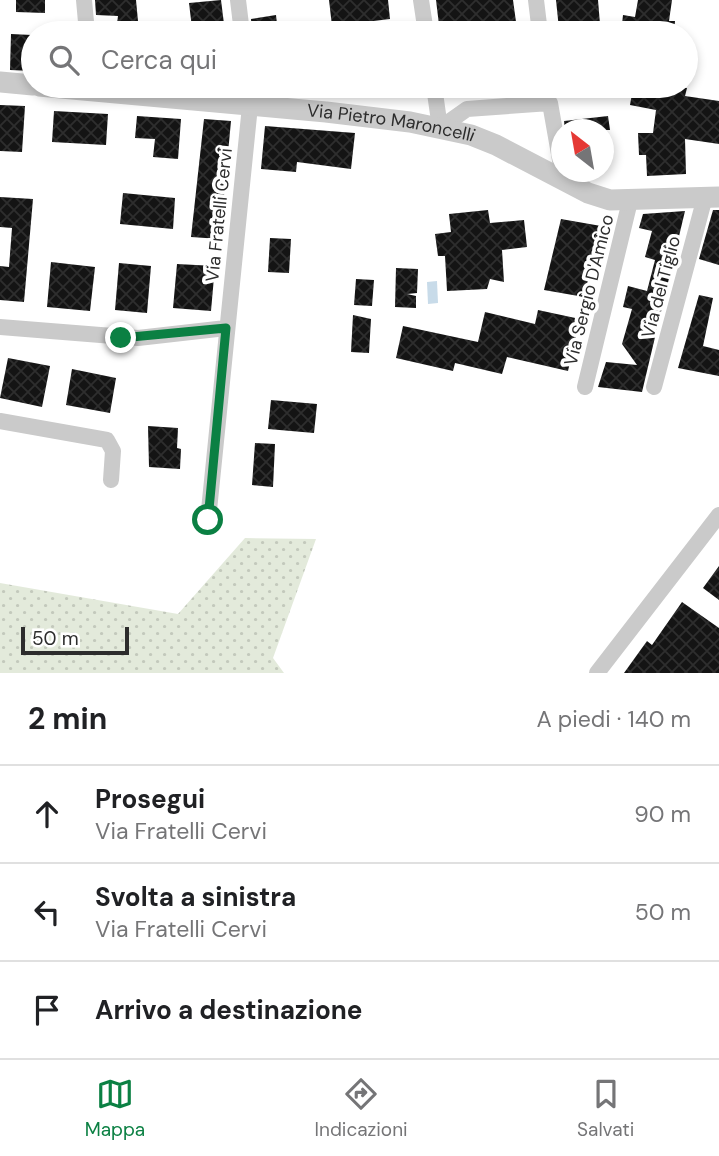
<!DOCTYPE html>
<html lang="it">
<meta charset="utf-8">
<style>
:root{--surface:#fff;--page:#f2f2f2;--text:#202124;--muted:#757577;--line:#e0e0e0;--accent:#0b8043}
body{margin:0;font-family:"DM Sans",sans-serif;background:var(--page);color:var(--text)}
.compass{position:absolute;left:551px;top:119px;width:63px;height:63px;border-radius:50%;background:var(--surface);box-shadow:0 4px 10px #0003;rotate:329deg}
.scale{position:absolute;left:21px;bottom:18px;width:108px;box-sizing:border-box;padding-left:7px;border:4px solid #2d2d2d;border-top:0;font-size:19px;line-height:24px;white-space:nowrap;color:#2d2d2d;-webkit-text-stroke:5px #fff;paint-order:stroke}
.stop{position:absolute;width:21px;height:21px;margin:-16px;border:5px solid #0b8043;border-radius:50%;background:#fff}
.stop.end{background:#0b8043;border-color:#fff;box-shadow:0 2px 7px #0008}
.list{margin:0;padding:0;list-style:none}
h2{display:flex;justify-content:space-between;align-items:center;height:91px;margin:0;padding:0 28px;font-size:30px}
h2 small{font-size:23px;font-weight:400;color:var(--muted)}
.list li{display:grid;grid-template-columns:46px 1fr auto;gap:21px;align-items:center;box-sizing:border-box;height:98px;padding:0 28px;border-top:2px solid var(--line)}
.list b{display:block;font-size:26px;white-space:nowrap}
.list p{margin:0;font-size:23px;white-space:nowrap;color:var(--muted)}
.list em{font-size:23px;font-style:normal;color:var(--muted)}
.icon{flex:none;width:38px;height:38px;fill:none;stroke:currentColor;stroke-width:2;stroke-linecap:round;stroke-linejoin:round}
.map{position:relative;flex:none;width:719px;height:673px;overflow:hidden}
.search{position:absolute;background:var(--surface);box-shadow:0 4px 10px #0003;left:21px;right:21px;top:21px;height:77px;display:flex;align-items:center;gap:18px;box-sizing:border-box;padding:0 24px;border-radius:38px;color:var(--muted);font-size:26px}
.sheet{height:385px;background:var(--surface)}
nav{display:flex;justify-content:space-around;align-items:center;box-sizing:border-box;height:98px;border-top:2px solid var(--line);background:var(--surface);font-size:19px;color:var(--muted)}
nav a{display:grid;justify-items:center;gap:4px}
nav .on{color:var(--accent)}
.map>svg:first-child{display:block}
.grass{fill:url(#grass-dots)}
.water{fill:#c8dbe9}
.building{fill:url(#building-cross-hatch)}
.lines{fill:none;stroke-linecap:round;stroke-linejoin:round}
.minor{stroke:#cacaca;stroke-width:16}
.tertiary{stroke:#cacaca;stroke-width:21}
.route{stroke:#0b8043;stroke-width:9}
.labels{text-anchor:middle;stroke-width:7;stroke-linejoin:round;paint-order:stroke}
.street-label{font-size:18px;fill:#2d2d2d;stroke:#fff}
</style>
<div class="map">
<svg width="719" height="673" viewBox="0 0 719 673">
<defs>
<pattern id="grass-dots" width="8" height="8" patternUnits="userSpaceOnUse" patternTransform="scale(1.75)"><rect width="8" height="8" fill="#e3eadb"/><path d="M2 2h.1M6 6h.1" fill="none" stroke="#c3c9bc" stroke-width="1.8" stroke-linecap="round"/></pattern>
<pattern id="building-cross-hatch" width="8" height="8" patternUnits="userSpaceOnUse" patternTransform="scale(1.75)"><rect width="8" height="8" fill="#141414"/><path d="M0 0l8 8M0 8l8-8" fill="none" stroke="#2e2e2e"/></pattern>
</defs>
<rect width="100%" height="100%" fill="#fff"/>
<!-- grass -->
<path class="grass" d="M245,538L316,539L273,658L284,673H0V583L178,614Z"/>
<!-- water -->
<path class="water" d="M437,281L438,303L428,304L427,282Z"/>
<!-- building -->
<path class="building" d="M16,0H45V13L16,12Z
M95,0H136L138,21L117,23L118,16L96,15Z
M221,0L224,24L192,28L189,3Z
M329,0H388L390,19L332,26Z
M436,0H513L517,29L482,33H440Z
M556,0H598L600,24L559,29Z
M638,0H672L669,21H675L674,33H621L623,15L635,17Z
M276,15L278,33H252L251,19Z
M11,34L32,35L33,71L10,70Z
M641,86L687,88L685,96L719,101V144L685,139L686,174L647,176L646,155H639L638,133H653L656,110L630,105L633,87Z
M0,105L25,106L22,152L0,151Z
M54,111L108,114L106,145L52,142Z
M137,116L181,119L178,159L153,157L155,139L135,138Z
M608,116L610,130H565L564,121Z
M204,119L231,121L220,239L191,237Z
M265,126L355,133L351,169L297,162L296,172L261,169Z
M123,193L175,198L173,229L120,224Z
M0,197L33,199L24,302L0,300V266L9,267L12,228L0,227Z
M488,210L490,223L524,220L527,247L502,250L504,282L490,279L487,289L447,291L445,256H438L435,234L451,232L449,214Z
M713,210H719V265L699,259Z
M685,211L642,392L598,387L606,362L637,365L622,344L632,309L623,307L628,286L647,291L655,260L645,257L652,231L639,228L643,214Z
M561,219L601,226L584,297L544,290Z
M270,238L291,239L289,273L268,272Z
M51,262L95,267L90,311L47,307Z
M119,263L151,266L147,313L115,310Z
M177,264L215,266L211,311L173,308Z
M396,268L418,269L417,293L407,294L416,296V308L395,307Z
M356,279L374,280L372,306L354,305Z
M699,295L713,298L703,346L719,350V376L678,368Z
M538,310L580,319L568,371L507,357L502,374L455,363L453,371L396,358L403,326L478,342L485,312L535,324Z
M353,315L371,319L369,353L351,352Z
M8,358L50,366L42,407L0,398Z
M72,369L116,378L110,413L66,405Z
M271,400L317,404L314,433L268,429Z
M148,426L178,428L177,448L181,449L180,469L149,467Z
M255,443L275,444L273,487L252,485Z
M719,566V600L703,588Z
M682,602L719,628V673H624L647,641L652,645Z"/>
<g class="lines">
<!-- minor -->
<path class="minor" d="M84,0L87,33
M238,0L242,33
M421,0L426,33
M536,0L540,33
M434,86L440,128L467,109L550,103L562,171
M0,327L138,338L226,328
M585,387L630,201
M654,387L705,197
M0,421L107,440L113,451L111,480
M208,520L250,106L248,86
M597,673L719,515"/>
<!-- tertiary -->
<g class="tertiary">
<path d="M0,82L33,85"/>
<path id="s1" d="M39,86L326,112L410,122L471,135L496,145L588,193L610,200L719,197"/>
</g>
</g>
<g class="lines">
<!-- route -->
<path class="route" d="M121,338L226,328L208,520"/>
</g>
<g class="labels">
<!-- street labels -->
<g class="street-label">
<text dy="6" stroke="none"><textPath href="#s1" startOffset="354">Via Pietro Maroncelli</textPath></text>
<text transform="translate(219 215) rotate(-84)" y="6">Via Fratelli Cervi</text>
<text transform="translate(661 287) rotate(-75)" y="6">Via del Tiglio</text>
<text transform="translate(589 290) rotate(-76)" y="6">Via Sergio D'Amico</text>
</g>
</g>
</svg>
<svg class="compass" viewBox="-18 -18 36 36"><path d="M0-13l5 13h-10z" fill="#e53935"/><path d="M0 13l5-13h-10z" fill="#757577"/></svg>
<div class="scale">50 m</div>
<div class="stop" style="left:208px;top:520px"></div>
<div class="stop end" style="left:121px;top:338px"></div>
<div class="search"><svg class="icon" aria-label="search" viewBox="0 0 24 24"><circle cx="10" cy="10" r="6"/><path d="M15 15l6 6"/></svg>Cerca qui</div>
</div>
<section class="sheet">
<h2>2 min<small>A piedi · 140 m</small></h2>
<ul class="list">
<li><svg class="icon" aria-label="ahead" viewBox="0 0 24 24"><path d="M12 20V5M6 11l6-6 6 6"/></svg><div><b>Prosegui</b><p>Via Fratelli Cervi</p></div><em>90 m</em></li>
<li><svg class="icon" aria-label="left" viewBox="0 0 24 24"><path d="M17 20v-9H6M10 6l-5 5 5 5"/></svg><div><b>Svolta a sinistra</b><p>Via Fratelli Cervi</p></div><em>50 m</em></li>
<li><svg class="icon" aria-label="arrive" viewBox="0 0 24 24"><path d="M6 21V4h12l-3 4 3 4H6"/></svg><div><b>Arrivo a destinazione</b></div></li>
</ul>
</section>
<nav>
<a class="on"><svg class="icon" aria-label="map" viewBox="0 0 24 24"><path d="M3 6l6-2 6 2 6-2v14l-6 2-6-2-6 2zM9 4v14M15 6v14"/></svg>Mappa</a>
<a><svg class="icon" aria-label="directions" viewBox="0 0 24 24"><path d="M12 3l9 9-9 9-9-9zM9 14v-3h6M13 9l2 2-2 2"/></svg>Indicazioni</a>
<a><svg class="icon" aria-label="saved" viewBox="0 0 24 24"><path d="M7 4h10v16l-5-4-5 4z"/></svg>Salvati</a>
</nav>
